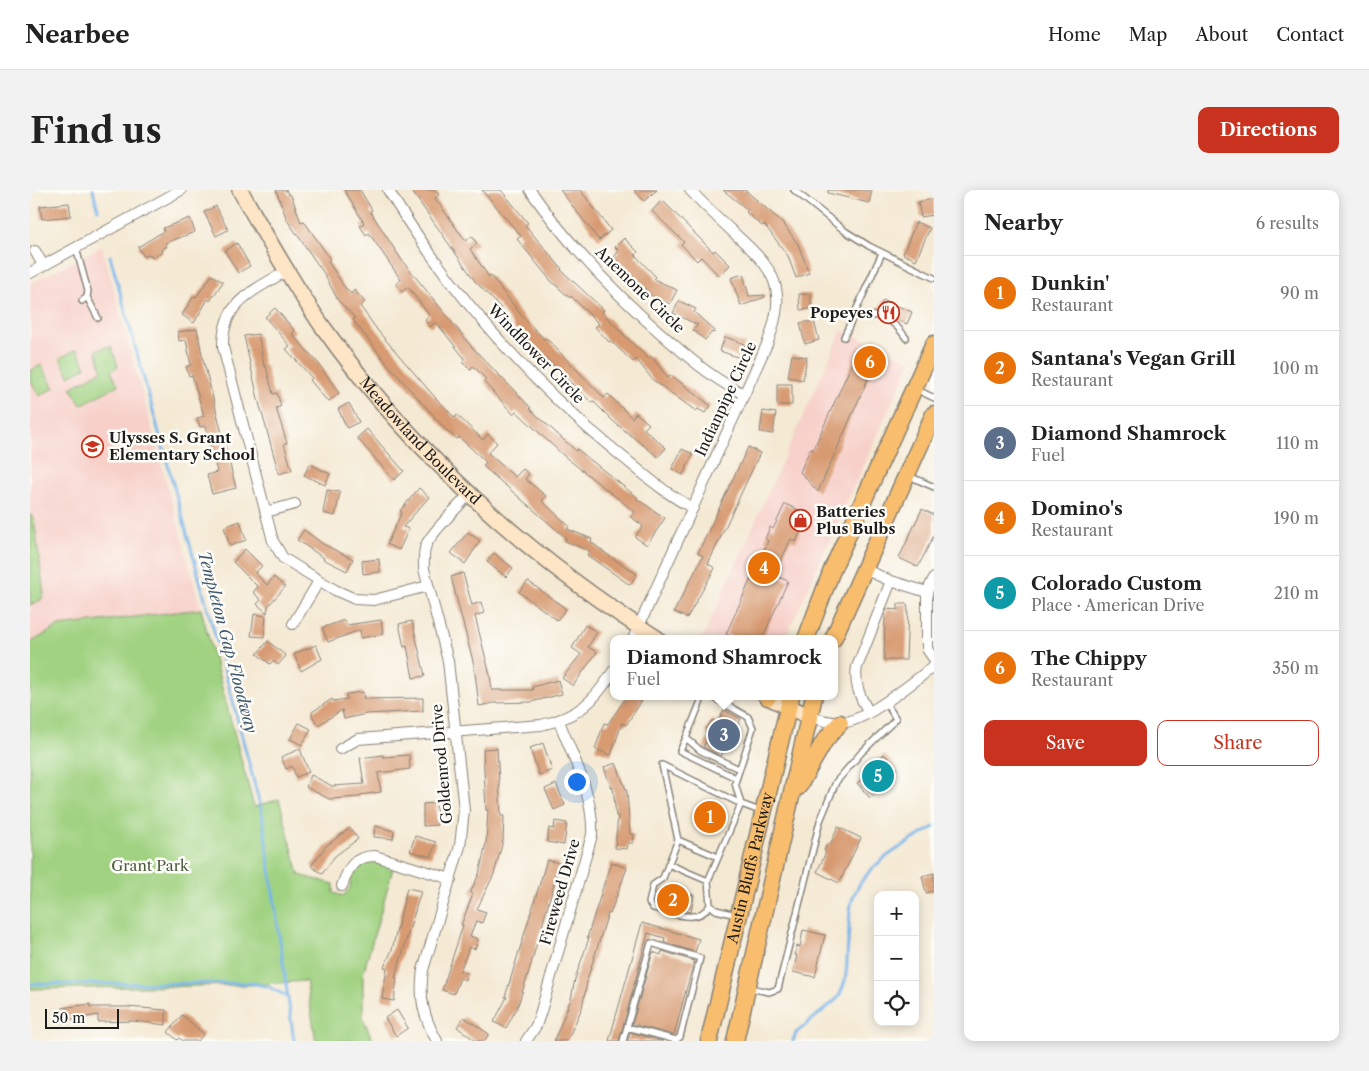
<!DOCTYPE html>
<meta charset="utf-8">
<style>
:root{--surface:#fff;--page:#f2f2f2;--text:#222;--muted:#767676;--line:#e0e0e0;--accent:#c8321e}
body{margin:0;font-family:"Libre Caslon Text",serif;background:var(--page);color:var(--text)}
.controls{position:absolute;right:15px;bottom:15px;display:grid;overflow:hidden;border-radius:10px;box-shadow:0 2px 12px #0003}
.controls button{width:45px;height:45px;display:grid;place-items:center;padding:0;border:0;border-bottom:1px solid var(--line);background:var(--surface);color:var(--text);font:25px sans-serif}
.scale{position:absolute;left:15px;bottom:12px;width:74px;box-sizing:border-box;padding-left:5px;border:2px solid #1c1c1c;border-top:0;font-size:14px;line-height:18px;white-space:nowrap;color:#1c1c1c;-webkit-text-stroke:4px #fdfcf7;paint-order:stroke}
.you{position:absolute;left:546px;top:591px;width:18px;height:18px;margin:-12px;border:4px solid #fff;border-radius:50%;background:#1a73e8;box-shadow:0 0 0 8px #1a73e833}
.badge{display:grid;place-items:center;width:32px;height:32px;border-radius:50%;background:var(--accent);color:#fff;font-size:16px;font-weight:700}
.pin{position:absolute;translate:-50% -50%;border:2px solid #fff;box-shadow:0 1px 5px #0006}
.popup{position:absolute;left:580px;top:445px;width:228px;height:65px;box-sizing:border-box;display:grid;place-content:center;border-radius:10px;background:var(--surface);filter:drop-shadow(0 1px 4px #0005);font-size:16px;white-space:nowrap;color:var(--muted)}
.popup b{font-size:19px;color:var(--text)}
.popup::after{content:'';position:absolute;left:50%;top:100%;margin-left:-10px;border:10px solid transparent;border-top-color:var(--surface)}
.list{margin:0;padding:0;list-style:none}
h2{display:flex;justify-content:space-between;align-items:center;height:65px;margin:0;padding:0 20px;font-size:21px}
h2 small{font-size:16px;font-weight:400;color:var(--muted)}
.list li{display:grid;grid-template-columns:32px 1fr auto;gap:15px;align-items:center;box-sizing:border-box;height:75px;padding:0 20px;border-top:1px solid var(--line)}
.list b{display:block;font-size:19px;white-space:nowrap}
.list p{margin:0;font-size:16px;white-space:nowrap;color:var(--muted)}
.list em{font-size:16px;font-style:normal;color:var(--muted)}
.actions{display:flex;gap:10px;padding:15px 20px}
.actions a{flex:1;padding:11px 0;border:1px solid var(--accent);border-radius:10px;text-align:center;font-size:18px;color:var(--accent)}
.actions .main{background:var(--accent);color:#fff}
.icon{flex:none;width:28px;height:28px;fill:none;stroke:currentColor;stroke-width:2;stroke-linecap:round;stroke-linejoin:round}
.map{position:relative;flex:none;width:904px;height:851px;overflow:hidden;border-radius:10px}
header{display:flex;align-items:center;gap:30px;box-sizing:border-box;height:70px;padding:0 25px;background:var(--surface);border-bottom:1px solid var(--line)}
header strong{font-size:24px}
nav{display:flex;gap:28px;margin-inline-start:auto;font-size:18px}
.intro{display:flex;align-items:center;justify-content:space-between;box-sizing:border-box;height:120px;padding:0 30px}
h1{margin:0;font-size:35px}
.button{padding:12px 22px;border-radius:10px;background:var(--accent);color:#fff;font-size:18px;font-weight:700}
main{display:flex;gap:30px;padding:0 30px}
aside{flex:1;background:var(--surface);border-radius:10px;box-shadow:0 2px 12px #0003}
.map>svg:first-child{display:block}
.built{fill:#f7d0c9}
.green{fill:#a0d281;stroke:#5e774e}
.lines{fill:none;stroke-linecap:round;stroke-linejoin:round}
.stream{stroke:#76b4e9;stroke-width:3}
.building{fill:#d79a71}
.lane-casing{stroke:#888278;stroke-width:8}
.street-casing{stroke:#888278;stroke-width:12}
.secondary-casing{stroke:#888278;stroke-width:18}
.primary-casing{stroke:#888278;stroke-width:19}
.lane{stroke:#fff;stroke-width:5}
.street{stroke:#fff;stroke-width:10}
.secondary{stroke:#fde5c5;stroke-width:15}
.primary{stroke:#f9be6d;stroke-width:16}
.labels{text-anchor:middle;stroke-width:5;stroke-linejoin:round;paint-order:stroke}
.street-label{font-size:15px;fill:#1c1c1c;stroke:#fdfcf7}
.poi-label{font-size:15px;font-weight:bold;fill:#1c1c1c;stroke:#fdfcf7;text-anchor:start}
.park-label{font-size:15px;fill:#4a5c3f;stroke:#fdfcf7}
.water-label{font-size:16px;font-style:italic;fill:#40596e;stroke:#fdfcf7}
</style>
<header>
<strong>Nearbee</strong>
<nav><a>Home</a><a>Map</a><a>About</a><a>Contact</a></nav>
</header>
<div class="intro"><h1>Find us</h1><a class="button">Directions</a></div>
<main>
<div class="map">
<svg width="904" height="851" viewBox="0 0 904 851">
<rect width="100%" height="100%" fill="#fdfcf7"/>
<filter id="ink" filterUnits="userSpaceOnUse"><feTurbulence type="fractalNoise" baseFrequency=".02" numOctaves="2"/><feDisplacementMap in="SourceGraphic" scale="10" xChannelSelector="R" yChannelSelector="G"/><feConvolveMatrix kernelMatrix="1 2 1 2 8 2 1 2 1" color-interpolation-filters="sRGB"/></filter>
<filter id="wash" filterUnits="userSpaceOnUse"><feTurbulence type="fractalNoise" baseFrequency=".0096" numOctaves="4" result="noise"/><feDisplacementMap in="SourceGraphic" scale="20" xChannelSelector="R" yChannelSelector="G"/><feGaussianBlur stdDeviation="1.12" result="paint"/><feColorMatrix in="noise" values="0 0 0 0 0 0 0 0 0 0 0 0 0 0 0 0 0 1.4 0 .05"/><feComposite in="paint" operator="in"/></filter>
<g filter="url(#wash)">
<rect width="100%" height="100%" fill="#f4e9d3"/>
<!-- built -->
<path class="built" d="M72,56L171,419L29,436L0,453V94Z
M812,140L881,171L755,449H672Z"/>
<!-- green -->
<path class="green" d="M81,156L88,176L81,181L88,195L51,215L41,198L72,180L66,160Z
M47,159L56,177L39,186L30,168Z
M11,175L24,198L9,206L0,189V181Z
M0,324L4,329L14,404L11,410L0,415Z
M171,419L224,617L249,609L269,685L304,694V703L313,706L320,698L321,684L331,671L345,670L364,675L333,784V828L343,851H286L276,791L220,795L0,799V453L29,436Z"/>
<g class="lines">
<!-- stream -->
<path class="stream" d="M63,0L68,20
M80,66L192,470L232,623L264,851
M0,794L222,793L239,797L258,807
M763,851L766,843L808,808C819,788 816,774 818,752C819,740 819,726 821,714C830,676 874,655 904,637"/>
</g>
<g id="blocks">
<!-- building -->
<path class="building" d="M246,0H256L259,5H261L271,32L274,31L300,69L298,71L313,95L321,104L324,100L335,112L330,116L348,141L403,205L425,228L427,225L453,250L458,244L467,253L458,263L485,287L493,279L499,284L495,289L516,306L512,311L539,336L537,339L562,349L561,352L578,365L607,384L600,395L557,365L560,361L535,351L536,348L453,276L456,272L429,247L427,249L416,240L354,170L323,130L325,128L308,110L293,82L257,30Z
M314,0H330L342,20L340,21L371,69L441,156L501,218L500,219L546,261L547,259L608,308L607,309L635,328L617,355L605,347L613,336L601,327L605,322L534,266L486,221L483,224L454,192L456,189L443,176L440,180L432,172L435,169L406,132L400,137L395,130L400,126L378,97L372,102L366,94L371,90L339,43L336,45L330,36L334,33Z
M381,0H405L409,5L405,8L429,42L436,51L442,46L447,54L440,59L459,87L461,86L492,126L514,149L516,148L574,208L578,204L602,228L606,223L619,234L614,239L636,258L628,267L584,232L563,211L561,212L485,139L469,116L445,91Z
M452,0H471L498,33L495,35L532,79L531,80L574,120L572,122L595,146L618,168L621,166L638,188L641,185L681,216L675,223L668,219L666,221L623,190L606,169L603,172L581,151L579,152L565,137L569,134L541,106L540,108L521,91L487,49L491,46Z
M530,0H550L581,40L569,50Z
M604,0H627L614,11Z
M693,0H715L752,32L768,54L779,83L766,88L758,66L734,34L732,36L716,22L718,20Z
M798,0H842L839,13L798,3Z
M904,9V25L891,27L888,12Z
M632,10L683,62L685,60L700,75L689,86L671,67L667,71L651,54L654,52L622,21Z
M39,13L41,26L12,29L10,16Z
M186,16L198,40L186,46L174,22Z
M160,28L165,42L135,53L137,56L131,60L133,62L122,68L120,64L114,67L108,57L134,41L133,38Z
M886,32L900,38L886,70L873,64Z
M594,48L608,62L605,65L626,87L624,89L647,100L640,114L622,106L584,67L589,61L585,57Z
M207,53L220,76L208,83L195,61Z
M713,84L719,106L735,105V107L711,116L701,88Z
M182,85L193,92L180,111L178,109L164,133L152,125L164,106L166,107Z
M769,104H781V119L770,120Z
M853,110L882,122L877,134L848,121Z
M649,111L666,119L664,122L685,141L684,143L682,142L675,150L663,140L668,135L643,123Z
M245,118L265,141L262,144L289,174L309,203L298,212L280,190L282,188L256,159L260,156L235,127Z
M784,131L789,150L775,154L770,133Z
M167,139L172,165L206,298L182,304L177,285L187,282L176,236L170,237L167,228L174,226L162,185L159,186L156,177L161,175L156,150L149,151L148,142Z
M228,144L234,176H236L243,204L247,203L251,216L246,218L257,253L254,254L262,280L249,284L228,209L214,146Z
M695,147L715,154L710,168L690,161Z
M829,158L848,166L788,302L770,282L780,259L783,260Z
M762,165L777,167L773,190L758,187Z
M747,194H762V215H747Z
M319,213L329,232L317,238L308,219Z
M733,221L746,223L743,244L730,242Z
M337,239L374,281L364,290L327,248Z
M718,257L730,263L678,374L685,378L657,428L644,422L673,366L668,363Z
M652,259L663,264L653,285L642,279Z
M280,274L300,284L295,295L274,285Z
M389,298L399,307L373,337L379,339L369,360L357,354L372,322L370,321Z
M297,300L310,302L305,326L293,323Z
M755,314L778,324L766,352L761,349L744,385L758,391L732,449H707L696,444L738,351L735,349L740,337L743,339Z
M892,319L904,325V345L888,377L869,368Z
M210,331L216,350L200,356L194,337Z
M274,340L293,354L323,369L317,381L293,369L294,368L267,350Z
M438,342L450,351L435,374L421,363Z
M215,359L232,376L225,383L237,395L244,387L255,397L238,416L237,423L227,414L231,410L223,402L228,397L203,372Z
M464,363L483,378L476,387L457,372Z
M349,369L350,382L333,384L332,371Z
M433,383L442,415L451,412L454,423L445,426L460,485L462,500H503L502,497L528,490L532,504L501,512L464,513L449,516L444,475L421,387Z
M498,391L536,419L527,430L489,402Z
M868,414H877L878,420L876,470H854L855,424L857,419L868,420Z
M224,424L236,426L234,447L221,446Z
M314,430L317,435L351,430L353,444L331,448L330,440L298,452L292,438Z
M382,431L395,486L383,488L377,456L374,457L369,434Z
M555,435L567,442L558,457L567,462L543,496L532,488L551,464L542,458Z
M238,451L256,466L248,475L243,471L240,474L227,464Z
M286,455L292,469L271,481L264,464Z
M333,502L334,509L393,508V521L336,524L314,529L312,520L290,534H287L282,525V522L302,509L303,511L317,509L316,504Z
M597,506H615L596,535L592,533L581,565L565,559L574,533L578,534Z
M694,520L711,529L691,566L673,557L680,545L675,542L682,530L687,533Z
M269,533L281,539L272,555L260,549Z
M513,553L522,580L509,585L500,558Z
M467,558L471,626H474L473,651L464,684L447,719L456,722L452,733L446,731L440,746L448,749L445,759L439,757L430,781L437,783L435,790L430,788L424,804L412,800L433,735H431L443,704L440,703L449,684L456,653L458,620H456L453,559Z
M270,559L279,582L266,587L262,576L256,579L251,567Z
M854,564L868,579L860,585L863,588L840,608L827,593L842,580L840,578Z
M353,565V567L379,565L380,579L348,583L351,602L330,605V607L299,609L276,597L281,585L302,596L334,594L330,568Z
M586,573L597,602L600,644H604L603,653H598L597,659L585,658L588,626H586L583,597L581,598L574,577Z
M526,594L535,615L524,620L515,599Z
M406,613L407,635L393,636V614Z
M525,631L537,633L534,655L517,652L519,638L524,639Z
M345,636L364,641L363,649L344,647Z
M808,637L831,648L809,693L787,682L796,662L794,661L797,654L800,655Z
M320,638L328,649L305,666L292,684L281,676L296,656Z
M385,646L406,652L401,667L380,661Z
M517,670L529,673L524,694L499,781L487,818L476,838L464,832L477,807H475Z
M581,672L597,678L580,724L578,723L558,787L552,818L537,851H524L541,809L545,789L559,748H557Z
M904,683V701L896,703L892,686Z
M377,698L391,701L365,788H367L364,811L352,809L357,778L354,777L362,760Z
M631,699L664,705L661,722L627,714Z
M612,733L669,749L665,762L634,752L635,748L618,743L589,851H579Z
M773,740L795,745L785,787L763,782L767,765H765L767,756L770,757Z
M632,761L664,771L644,845L602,834L623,762L631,765Z
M60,814V817H97L136,820V835L103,831L68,832V825L34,831L32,818Z
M367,820L378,838L366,846L355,828Z
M152,825L174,844L168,851H153L149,848L147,850L138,842Z
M434,827L459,844L454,851H446L427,837Z
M600,842L633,851H598Z"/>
</g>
</g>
<g filter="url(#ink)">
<use href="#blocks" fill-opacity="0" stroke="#888278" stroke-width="1"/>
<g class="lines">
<defs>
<path id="lane" d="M764,0L815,41L839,56L904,88
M46,58L58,101L57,107L52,111
M57,107L68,128
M829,127C849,122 865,131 876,148
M814,147L852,63
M886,199L904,208
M879,286L904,297
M673,506L656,548L671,561L709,579
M681,506L718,527L723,538L705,593L711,614L730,621
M656,548L650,561L706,588
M648,650L688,667
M638,674L678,691
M680,715C667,736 643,722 623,718L619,713L623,695L633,688L648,650L632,575L711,614L678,691L680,715L686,720L706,725
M720,798L739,802L748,799L790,631L806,592L831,563L866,529L855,511
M593,851L621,753L670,768L650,847L646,850L597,837"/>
<path id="street" d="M358,0C420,101 497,190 589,264C613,283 635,304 663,318
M500,0C540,57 590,109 643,154C665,173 687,191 714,204
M5,61L13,75
M256,81C222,102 192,112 193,157L243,351L253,368L305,400L325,409L344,410L398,396
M0,83L151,0
M236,322L265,314
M834,379L861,391L897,402
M904,388L897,402V459L904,469
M263,434L289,391
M603,449L738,152C758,97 745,80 704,43C689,29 674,15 660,0
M839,522C830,508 824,494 827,477L861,391
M778,526C790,530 803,534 816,532C838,529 885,491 904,476
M310,559L328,549L511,535C548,527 564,512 584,480
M312,696C318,678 324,666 345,666L421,689
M407,851C393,826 389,808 393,780L430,656L434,620L418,471L394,379C394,371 393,363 396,355C404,339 427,319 439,304
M496,851L506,836L511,821L562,645C564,605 543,568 529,531"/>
<g id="secondary">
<path id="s1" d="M210,0C235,45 261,90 290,133C380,260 497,366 628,449"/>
<path d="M736,506L778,526"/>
</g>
<g id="primary">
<path d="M776,449L802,380L904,154"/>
<path d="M803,449L904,224"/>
<path d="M738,507V506"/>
<path d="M768,597L795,550L810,533"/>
<path id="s2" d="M679,851L761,506"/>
<path d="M705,851L784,506"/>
</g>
</defs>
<!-- lane casing -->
<use href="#lane" class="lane-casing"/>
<!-- street casing -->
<use href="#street" class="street-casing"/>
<!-- secondary casing -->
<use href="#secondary" class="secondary-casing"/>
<!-- primary casing -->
<use href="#primary" class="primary-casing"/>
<!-- lane -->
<use href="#lane" class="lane"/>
<!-- street -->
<use href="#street" class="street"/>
<!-- secondary -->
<use href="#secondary" class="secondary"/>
<!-- primary -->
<use href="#primary" class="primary"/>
</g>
</g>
<!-- icons -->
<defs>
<symbol id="restaurant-ring" viewBox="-11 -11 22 22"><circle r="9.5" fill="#fdfcf7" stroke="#c8321e" stroke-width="1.5"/><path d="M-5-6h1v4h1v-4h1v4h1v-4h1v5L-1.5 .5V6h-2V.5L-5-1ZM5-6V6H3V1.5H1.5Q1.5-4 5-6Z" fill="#c8321e"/></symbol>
<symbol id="school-ring" viewBox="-11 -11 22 22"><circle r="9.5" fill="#fdfcf7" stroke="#c8321e" stroke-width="1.5"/><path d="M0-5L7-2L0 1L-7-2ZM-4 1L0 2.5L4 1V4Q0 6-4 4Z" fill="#c8321e"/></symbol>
<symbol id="shop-ring" viewBox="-11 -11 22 22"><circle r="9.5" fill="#fdfcf7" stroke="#c8321e" stroke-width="1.5"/><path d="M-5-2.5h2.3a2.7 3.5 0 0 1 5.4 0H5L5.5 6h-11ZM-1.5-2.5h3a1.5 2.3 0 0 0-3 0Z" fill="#c8321e"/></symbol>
</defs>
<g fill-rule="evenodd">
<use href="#restaurant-ring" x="846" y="110" width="25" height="25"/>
<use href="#school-ring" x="50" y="244" width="25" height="25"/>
<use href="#shop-ring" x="758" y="318" width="25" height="25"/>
</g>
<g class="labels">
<!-- street labels -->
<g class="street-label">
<text transform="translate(610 100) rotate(44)" y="5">Anemone Circle</text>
<text transform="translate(506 164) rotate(46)" y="5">Windflower Circle</text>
<text transform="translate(696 209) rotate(-65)" y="5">Indianpipe Circle</text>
<text dy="5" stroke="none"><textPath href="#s1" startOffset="310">Meadowland Boulevard</textPath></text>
<text transform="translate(412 574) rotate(-95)" y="5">Goldenrod Drive</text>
<text dy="5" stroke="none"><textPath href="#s2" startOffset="178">Austin Bluffs Parkway</textPath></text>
<text transform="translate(530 702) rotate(-74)" y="5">Fireweed Drive</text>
</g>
<!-- poi labels -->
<g class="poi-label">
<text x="843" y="128" text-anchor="end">Popeyes</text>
<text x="79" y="253">Ulysses S. Grant<tspan x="79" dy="17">Elementary School</tspan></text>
<text x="786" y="327">Batteries<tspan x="786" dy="17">Plus Bulbs</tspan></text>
</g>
<!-- park labels -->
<g class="park-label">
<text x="120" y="681">Grant Park</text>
</g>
<!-- water labels -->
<g class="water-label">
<text transform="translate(198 452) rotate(75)" y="6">Templeton Gap Floodway</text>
</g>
</g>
</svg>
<div class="controls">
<button>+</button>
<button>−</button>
<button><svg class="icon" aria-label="locate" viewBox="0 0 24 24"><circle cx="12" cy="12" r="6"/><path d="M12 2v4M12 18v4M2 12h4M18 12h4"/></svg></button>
</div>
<div class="scale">50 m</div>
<div class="you"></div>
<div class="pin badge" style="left:680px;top:627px;background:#e8710a">1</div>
<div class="pin badge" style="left:643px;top:710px;background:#e8710a">2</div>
<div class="pin badge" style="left:694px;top:545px;background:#5c6f8a">3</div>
<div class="popup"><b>Diamond Shamrock</b>Fuel</div>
<div class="pin badge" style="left:734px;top:378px;background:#e8710a">4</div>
<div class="pin badge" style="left:848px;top:586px;background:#0f9aa8">5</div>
<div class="pin badge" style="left:840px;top:172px;background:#e8710a">6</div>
</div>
<aside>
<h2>Nearby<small>6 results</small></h2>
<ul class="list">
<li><span class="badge" style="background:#e8710a">1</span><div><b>Dunkin'</b><p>Restaurant</p></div><em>90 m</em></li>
<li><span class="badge" style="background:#e8710a">2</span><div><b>Santana's Vegan Grill</b><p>Restaurant</p></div><em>100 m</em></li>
<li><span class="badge" style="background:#5c6f8a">3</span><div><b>Diamond Shamrock</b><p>Fuel</p></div><em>110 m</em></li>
<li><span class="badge" style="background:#e8710a">4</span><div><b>Domino's</b><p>Restaurant</p></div><em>190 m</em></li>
<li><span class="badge" style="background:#0f9aa8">5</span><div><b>Colorado Custom</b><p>Place · American Drive</p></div><em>210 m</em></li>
<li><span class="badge" style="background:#e8710a">6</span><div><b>The Chippy</b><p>Restaurant</p></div><em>350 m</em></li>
</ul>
<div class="actions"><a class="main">Save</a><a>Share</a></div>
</aside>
</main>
